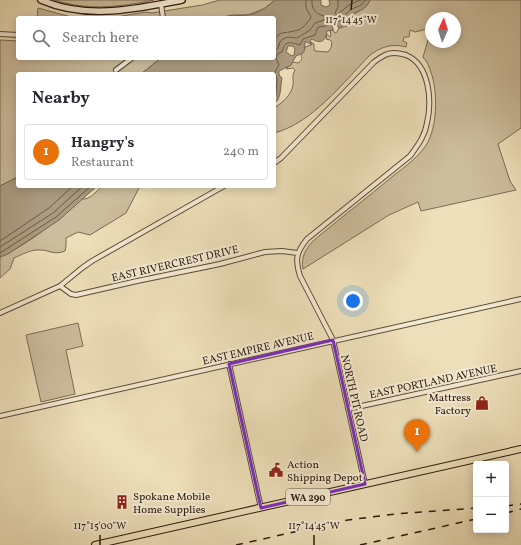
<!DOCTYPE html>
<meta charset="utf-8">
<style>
:root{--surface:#fff;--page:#f2f2f3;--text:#2b2b33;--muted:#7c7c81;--line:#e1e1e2;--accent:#8f2418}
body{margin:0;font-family:Vollkorn,serif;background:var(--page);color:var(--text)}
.controls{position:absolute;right:12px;bottom:12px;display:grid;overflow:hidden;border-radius:4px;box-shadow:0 2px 10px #0003}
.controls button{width:36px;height:36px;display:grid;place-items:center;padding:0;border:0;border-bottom:1px solid var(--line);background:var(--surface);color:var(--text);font:20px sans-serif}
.compass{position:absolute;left:425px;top:12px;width:36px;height:36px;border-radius:50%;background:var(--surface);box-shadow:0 2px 10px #0003;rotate:4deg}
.you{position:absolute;left:353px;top:301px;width:14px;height:14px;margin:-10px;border:3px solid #fff;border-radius:50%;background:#1a73e8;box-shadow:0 0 0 6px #1a73e833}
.badge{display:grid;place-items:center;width:26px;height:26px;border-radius:50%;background:var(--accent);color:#fff;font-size:13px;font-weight:700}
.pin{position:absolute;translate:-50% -33px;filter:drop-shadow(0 1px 2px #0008)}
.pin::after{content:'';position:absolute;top:21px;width:14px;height:12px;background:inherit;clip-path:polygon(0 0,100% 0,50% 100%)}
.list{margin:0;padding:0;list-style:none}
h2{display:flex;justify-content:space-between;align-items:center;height:52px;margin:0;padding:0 16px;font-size:17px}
h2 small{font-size:13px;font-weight:400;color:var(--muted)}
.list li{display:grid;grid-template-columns:26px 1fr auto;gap:12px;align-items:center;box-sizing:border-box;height:56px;margin:0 8px 8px;padding:0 8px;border:1px solid var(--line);border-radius:4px}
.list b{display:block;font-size:15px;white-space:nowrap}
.list p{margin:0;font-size:13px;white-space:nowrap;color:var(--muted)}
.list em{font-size:13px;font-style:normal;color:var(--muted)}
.icon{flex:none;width:22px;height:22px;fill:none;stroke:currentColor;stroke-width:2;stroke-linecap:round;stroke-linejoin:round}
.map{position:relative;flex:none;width:521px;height:545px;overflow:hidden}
.search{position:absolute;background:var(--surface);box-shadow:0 2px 10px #0003;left:16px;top:16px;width:260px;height:44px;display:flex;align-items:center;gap:10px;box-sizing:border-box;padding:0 14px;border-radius:4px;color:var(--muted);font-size:15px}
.panel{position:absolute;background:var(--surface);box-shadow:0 2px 10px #0003;left:16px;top:72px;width:260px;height:116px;border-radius:4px}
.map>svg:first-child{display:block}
.green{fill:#ccbd9c;stroke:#7b6a54}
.water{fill:#ab9b7f;stroke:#776751;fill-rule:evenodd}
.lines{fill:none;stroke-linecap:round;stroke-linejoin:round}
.shore{stroke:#6a5a46;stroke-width:1}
.street-casing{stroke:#5b4a38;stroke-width:6}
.secondary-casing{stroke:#2a180d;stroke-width:8}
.primary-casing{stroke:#2a180d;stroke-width:8}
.street{stroke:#f3ead2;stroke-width:4}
.secondary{stroke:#f3ead2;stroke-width:5.5}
.primary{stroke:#eddfb9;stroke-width:6}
.rail{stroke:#2a180d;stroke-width:1.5;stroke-dasharray:7 7;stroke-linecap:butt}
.marked{fill:none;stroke:#7b2cbf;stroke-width:3;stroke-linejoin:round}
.ticks{fill:none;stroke:#2a180d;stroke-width:1.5}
.labels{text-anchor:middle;stroke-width:4;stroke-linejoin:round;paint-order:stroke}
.shield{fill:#f3ead2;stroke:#665748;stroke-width:1}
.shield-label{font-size:10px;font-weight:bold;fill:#2a180d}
.street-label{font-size:11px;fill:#2a180d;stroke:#f3ead2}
.poi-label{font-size:11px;fill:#2a180d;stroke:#f3ead2;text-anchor:start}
.ticks-label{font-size:10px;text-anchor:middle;fill:#2a180d;stroke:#f3ead2;stroke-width:4;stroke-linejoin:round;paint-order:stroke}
</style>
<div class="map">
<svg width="521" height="545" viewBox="0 0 521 545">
<rect width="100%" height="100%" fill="#eddfb9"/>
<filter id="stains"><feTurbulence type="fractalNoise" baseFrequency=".005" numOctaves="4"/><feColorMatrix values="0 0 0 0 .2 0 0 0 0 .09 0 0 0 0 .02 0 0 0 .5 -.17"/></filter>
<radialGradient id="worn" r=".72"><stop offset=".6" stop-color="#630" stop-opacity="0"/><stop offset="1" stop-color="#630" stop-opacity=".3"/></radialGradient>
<!-- green -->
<path class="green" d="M54,0H154C119,7 89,11 54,0Z
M220,0H275L265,8L248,15H232L219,18H110L146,12L152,13L202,5Z
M370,0H521V128L498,144L510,181L516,190L421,211L418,202L389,215L303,269C301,257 305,250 313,241C339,219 367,198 393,176C406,166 420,156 428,142C438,122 438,87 429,67C428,63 425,60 423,57L431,30V42H455V18H431V28L415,32L410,30L409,37H404L403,41L407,43L406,47C392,43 380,47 369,56C343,83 311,124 274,133V108C282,103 291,96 293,85C294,78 291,78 295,70L293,68L286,69L293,62L298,63C301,61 303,59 301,55L304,51L305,47L311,45V42L314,44V48L315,51L328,52L331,48L332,42L330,40L326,39L327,34L330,37L331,35L330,31L333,30L335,33L337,32L339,28L347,26L348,25L345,24C351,11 364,13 370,0Z
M38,8L71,17L90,18H37Z
M0,40L18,41V58H161L141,74H18V177L0,186Z
M102,186H140L126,213L90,235L78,232L66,238V246L65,251C53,256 49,249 37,250C30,250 21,255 14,258L10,269L0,278V257C30,243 57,221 81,199C90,200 96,192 102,186Z
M78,323L83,346L66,350L75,394L41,402L26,335Z"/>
<!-- water -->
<path class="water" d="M275,0H321V5L326,7L330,5L329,0H370C365,12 358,9 350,16C345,20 345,25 339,28L337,25L332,24L333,30L327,31C325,42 321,44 312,39L310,41L312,45L307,42H305C304,53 306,52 296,56L291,65L279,71V75L282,78C280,86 282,98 274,104V74H141L161,58H274V18H219C230,15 237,16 247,15C258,14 267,7 275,0ZM288,46H293L295,49L294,55L292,56L286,52Z
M18,177V186H97L59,220L8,254L0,257V186Z"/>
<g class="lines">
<!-- shore -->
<path class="shore" d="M338,0V7L335,13L337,15L349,5L360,0
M274,40C281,30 284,34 294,31C302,30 307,24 311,17L306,8V0
M274,51L278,48L280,42L283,39L288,37L297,38L310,30L315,23L324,20V16C316,14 311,9 312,0
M274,98L276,95L277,79L275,72L279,65L276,58L277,54L282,52C285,40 289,42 300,45L303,39L315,35L318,27L326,26C331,19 334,21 341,21C344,16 347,12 352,9C358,6 362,6 365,0
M0,241L49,208L73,186
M0,247L53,213L83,186
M0,253L56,217L91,186"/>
<defs>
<path id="street" d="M161,4L163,18
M0,34L18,35
M116,70L132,58
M274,163L281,158L374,62C378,59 381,57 385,55C391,52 399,53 406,55C430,65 432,101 427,123C425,136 418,145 410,156L307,239C296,253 295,259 300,276L333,340L365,484
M60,286L71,294L76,295L137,281L220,264L265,252L282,251L297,253
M0,313L60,286L82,268L92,261L224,186
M229,364L261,508
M348,409L521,371
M0,416L521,299"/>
<path id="secondary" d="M41,0C87,20 135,9 182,0"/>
<path id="primary" d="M95,545L521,449"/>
</defs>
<!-- street casing -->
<use href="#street" class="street-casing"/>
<!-- secondary casing -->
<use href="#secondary" class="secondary-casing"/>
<!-- primary casing -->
<use href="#primary" class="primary-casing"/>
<!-- street -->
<use href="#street" class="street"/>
<!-- secondary -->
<use href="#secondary" class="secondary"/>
<!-- primary -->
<use href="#primary" class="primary"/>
<!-- rail -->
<path class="rail" d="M506,506L521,504
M506,513L521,509
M236,545L348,520L395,514L476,508
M360,545L476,519"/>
</g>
<!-- marked area -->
<path class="marked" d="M333,340L365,484L261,508L229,364Z"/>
<!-- ticks -->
<path class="ticks" d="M351,10L352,0M100,545V535M314,545V535"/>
<!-- icons -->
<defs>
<symbol id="shop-bare" viewBox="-9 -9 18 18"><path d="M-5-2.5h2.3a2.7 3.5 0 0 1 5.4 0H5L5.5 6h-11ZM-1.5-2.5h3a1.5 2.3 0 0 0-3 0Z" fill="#8f2418" stroke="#f3ead2" stroke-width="2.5" paint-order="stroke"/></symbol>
<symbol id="civic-bare" viewBox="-9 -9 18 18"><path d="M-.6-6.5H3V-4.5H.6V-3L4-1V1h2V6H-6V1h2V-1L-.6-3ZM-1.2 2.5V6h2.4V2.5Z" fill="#8f2418" stroke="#f3ead2" stroke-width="2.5" paint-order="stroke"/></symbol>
<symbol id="building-bare" viewBox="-9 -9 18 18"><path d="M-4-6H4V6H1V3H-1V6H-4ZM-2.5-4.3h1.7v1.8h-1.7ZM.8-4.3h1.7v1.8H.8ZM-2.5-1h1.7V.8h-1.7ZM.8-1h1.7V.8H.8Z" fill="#8f2418" stroke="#f3ead2" stroke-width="2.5" paint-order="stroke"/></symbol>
</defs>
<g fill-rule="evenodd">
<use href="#shop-bare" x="472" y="393" width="20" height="20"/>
<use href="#civic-bare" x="266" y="460" width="20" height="20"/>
<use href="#building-bare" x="112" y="492" width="20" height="20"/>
</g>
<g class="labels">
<!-- shield labels -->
<rect class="shield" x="286" y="489" width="44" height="16" rx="3"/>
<g class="shield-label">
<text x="308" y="501">WA 290</text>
</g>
<!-- street labels -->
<g class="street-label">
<text transform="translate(175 263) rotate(-13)" y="4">EAST RIVERCREST DRIVE</text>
<text transform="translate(258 348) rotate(-13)" y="4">EAST EMPIRE AVENUE</text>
<text transform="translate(433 381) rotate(-12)" y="4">EAST PORTLAND AVENUE</text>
<text transform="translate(355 398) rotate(77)" y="4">NORTH PIT ROAD</text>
</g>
<!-- poi labels -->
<g class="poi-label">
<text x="471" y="401" text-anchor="end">Mattress<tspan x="471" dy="13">Factory</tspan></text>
<text x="287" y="468">Action<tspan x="287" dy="13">Shipping Depot</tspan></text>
<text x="133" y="500">Spokane Mobile<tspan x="133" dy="13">Home Supplies</tspan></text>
</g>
</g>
<g class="ticks-label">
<text x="351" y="23">117°14'45"W</text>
<text x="100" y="529">117°15'00"W</text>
<text x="314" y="529">117°14'45"W</text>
</g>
<rect width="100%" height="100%" filter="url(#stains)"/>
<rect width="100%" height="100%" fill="url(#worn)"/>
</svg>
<div class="controls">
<button>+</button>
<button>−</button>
</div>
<svg class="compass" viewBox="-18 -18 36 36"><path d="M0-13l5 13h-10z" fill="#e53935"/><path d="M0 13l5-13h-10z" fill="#7c7c81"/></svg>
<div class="you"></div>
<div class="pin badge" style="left:417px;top:452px;background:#e8710a">1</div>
<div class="search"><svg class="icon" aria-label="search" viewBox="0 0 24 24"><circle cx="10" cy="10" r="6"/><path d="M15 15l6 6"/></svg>Search here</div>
<section class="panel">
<h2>Nearby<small></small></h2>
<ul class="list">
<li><span class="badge" style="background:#e8710a">1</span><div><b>Hangry's</b><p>Restaurant</p></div><em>240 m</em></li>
</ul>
</section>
</div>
